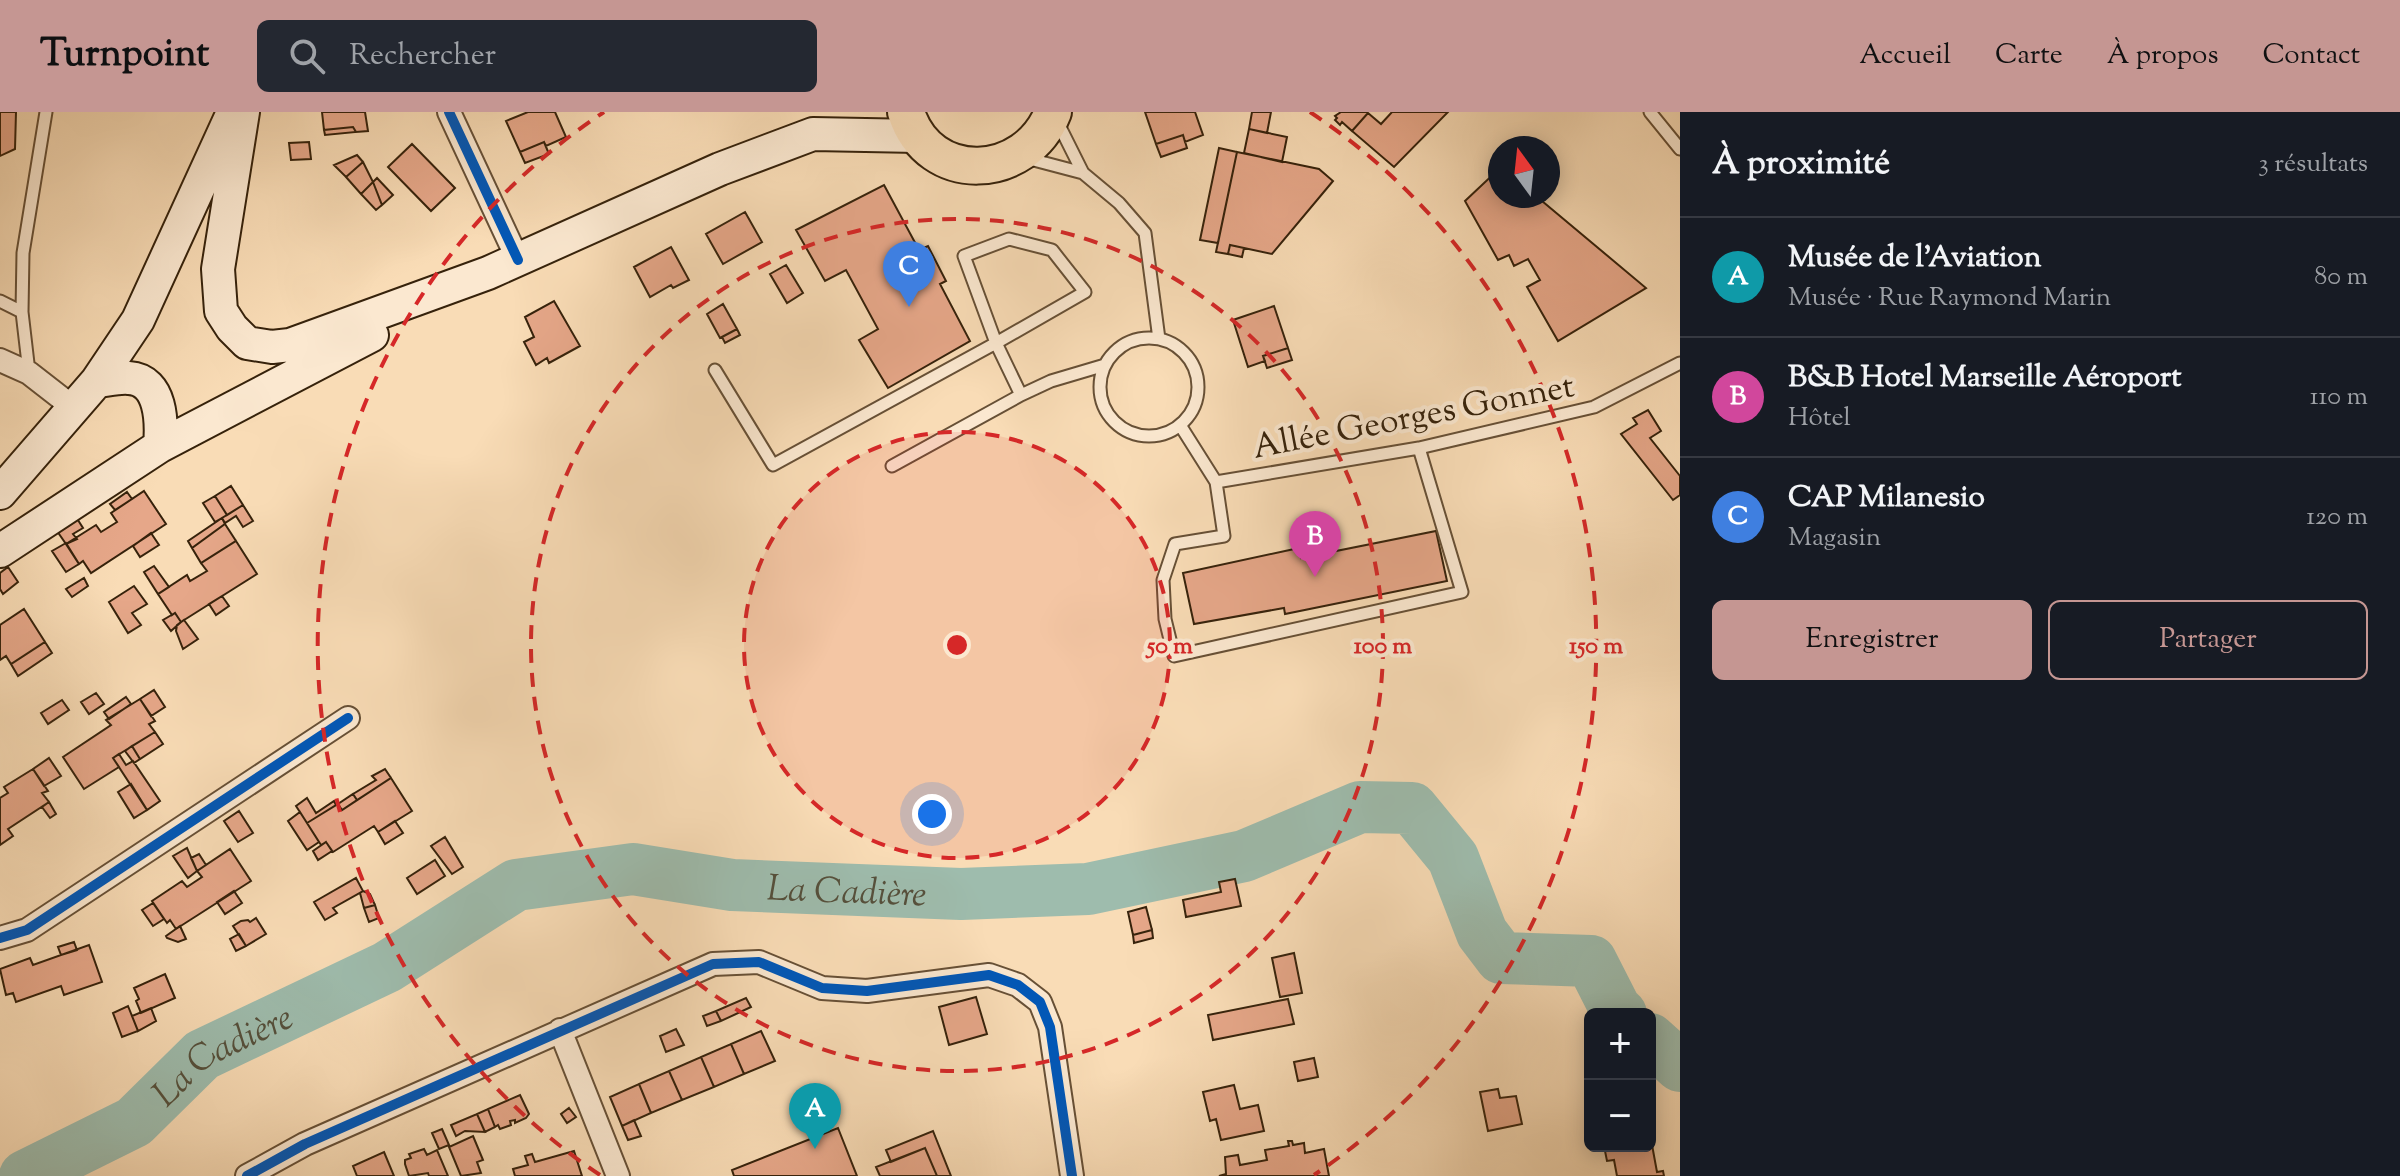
<!DOCTYPE html>
<html lang="fr">
<meta charset="utf-8">
<style>
:root{--surface:#171b24;--page:#242831;--text:#f1f3f6;--muted:#9ea1a6;--line:#363941;--accent:#c59692}
body{margin:0;font-family:"Sorts Mill Goudy",serif;background:var(--page);color:var(--text)}
.controls{position:absolute;right:24px;bottom:24px;display:grid;overflow:hidden;border-radius:12px;box-shadow:0 4px 20px #0003}
.controls button{width:72px;height:72px;display:grid;place-items:center;padding:0;border:0;border-bottom:2px solid var(--line);background:var(--surface);color:var(--text);font:40px sans-serif}
.compass{position:absolute;left:1488px;top:24px;width:72px;height:72px;border-radius:50%;background:var(--surface);box-shadow:0 4px 20px #0003;rotate:345deg}
.you{position:absolute;left:932px;top:702px;width:28px;height:28px;margin:-20px;border:6px solid #fff;border-radius:50%;background:#1a73e8;box-shadow:0 0 0 12px #1a73e833}
.badge{display:grid;place-items:center;width:52px;height:52px;border-radius:50%;background:var(--accent);color:#fff;font-size:26px;font-weight:700}
.pin{position:absolute;translate:-50% -66px;filter:drop-shadow(0 2px 4px #0008)}
.pin::after{content:'';position:absolute;top:42px;width:28px;height:24px;background:inherit;clip-path:polygon(0 0,100% 0,50% 100%)}
.list{margin:0;padding:0;list-style:none}
h2{display:flex;justify-content:space-between;align-items:center;height:104px;margin:0;padding:0 32px;font-size:34px}
h2 small{font-size:26px;font-weight:400;color:var(--muted)}
.list li{display:grid;grid-template-columns:52px 1fr auto;gap:24px;align-items:center;box-sizing:border-box;height:120px;padding:0 32px;border-top:2px solid var(--line)}
.list b{display:block;font-size:30px;white-space:nowrap}
.list p{margin:0;font-size:26px;white-space:nowrap;color:var(--muted)}
.list em{font-size:26px;font-style:normal;color:var(--muted)}
.actions{display:flex;gap:16px;padding:24px 32px}
.actions a{flex:1;padding:18px 0;border:2px solid var(--accent);border-radius:12px;text-align:center;font-size:28px;color:var(--accent)}
.actions .main{background:var(--accent);color:#111}
.icon{flex:none;width:44px;height:44px;fill:none;stroke:currentColor;stroke-width:2;stroke-linecap:round;stroke-linejoin:round}
.map{position:relative;flex:none;width:1680px;height:1064px;overflow:hidden}
header{display:flex;align-items:center;gap:48px;box-sizing:border-box;height:112px;padding:0 40px;background:var(--accent);color:#111}
header strong{font-size:38px}
nav{display:flex;gap:44px;margin-inline-start:auto;font-size:28px}
.search{width:560px;height:72px;background:var(--page);display:flex;align-items:center;gap:20px;box-sizing:border-box;padding:0 28px;border-radius:12px;color:var(--muted);font-size:30px}
main{display:flex}
aside{flex:1;background:var(--surface)}
.map>svg:first-child{display:block}
.lines{fill:none;stroke-linecap:round;stroke-linejoin:round}
.river{stroke:#9ebcad;stroke-width:52}
.building{fill:#e6a789;stroke:#36220b;stroke-width:2}
.service-casing{stroke:#675036;stroke-width:15}
.minor-casing{stroke:#675036;stroke-width:26}
.secondary-casing{stroke:#36220b;stroke-width:36}
.primary-casing{stroke:#36220b;stroke-width:40}
.service{stroke:#fbe8d0;stroke-width:11}
.minor{stroke:#fbe8d0;stroke-width:22}
.secondary{stroke:#fbe8d0;stroke-width:32}
.primary{stroke:#f9dcb6;stroke-width:36}
.cycleway-casing{stroke:#fbe8d0;stroke-width:15}
.cycleway{stroke:#0057b8;stroke-width:10}
.ring{fill:none;stroke:#d62828;stroke-width:4;stroke-dasharray:14 10}
.labels{text-anchor:middle;stroke-width:8;stroke-linejoin:round;paint-order:stroke}
.street-label{font-size:34px;fill:#36220b;stroke:#fbe8d0}
.water-label{font-size:36px;font-style:italic;fill:#55503c;stroke:#fbe8d0}
.centre{fill:#d62828;stroke:#fbe8d0;stroke-width:4}
.ring-label{font-size:24px;text-anchor:middle;font-weight:bold;fill:#d62828;stroke:#fbe8d0;stroke-width:8;stroke-linejoin:round;paint-order:stroke}
</style>
<header>
<strong>Turnpoint</strong>
<div class="search"><svg class="icon" aria-label="search" viewBox="0 0 24 24"><circle cx="10" cy="10" r="6"/><path d="M15 15l6 6"/></svg>Rechercher</div>
<nav><a>Accueil</a><a>Carte</a><a>À propos</a><a>Contact</a></nav>
</header>
<main>
<div class="map">
<svg width="1680" height="1064" viewBox="0 0 1680 1064">
<rect width="100%" height="100%" fill="#f9dcb6"/>
<filter id="stains"><feTurbulence type="fractalNoise" baseFrequency=".0025" numOctaves="4"/><feColorMatrix values="0 0 0 0 .2 0 0 0 0 .09 0 0 0 0 .02 0 0 0 .5 -.17"/></filter>
<radialGradient id="worn" r=".72"><stop offset=".6" stop-color="#630" stop-opacity="0"/><stop offset="1" stop-color="#630" stop-opacity=".3"/></radialGradient>
<g class="lines">
<!-- river -->
<g class="river">
<path d="M1650,927L1680,954"/>
<path id="s1" d="M25,1064L134,1010L202,943L387,855L516,773L633,757L732,773L961,782L1088,777L1244,744L1360,695L1412,696L1453,746L1482,821L1501,846L1591,849L1616,898L1621,902"/>
</g>
</g>
<!-- building -->
<path class="building" d="M0,0H16L15,37L0,44Z
M322,0H365L368,19L356,20L353,15L324,18Z
M528,0H555L566,25L546,34L544,30L520,40L506,9Z
M1145,0H1195L1203,23L1185,30L1183,23L1156,32Z
M1252,0H1271L1267,21L1249,17Z
M1341,0H1367L1368,1L1352,19L1342,10L1340,13L1335,8L1337,6L1335,4Z
M1392,0H1448L1394,55L1352,19L1368,1L1381,12Z
M353,15L356,20L325,23L324,18Z
M1249,17L1287,25L1282,50L1244,41Z
M1183,23L1187,36L1161,45L1156,32Z
M309,30L311,47L291,48L289,31Z
M544,30L549,42L525,51L520,40Z
M412,32L455,76L431,99L388,55Z
M1219,36L1237,40L1218,131L1200,128Z
M1237,40L1319,57L1333,69L1272,142L1230,133L1228,142L1216,140Z
M357,43L363,50L346,65L334,53Z
M363,50L373,70L361,82L346,65Z
M1500,56V84H1536L1646,176L1558,229L1527,175L1540,168L1528,147L1514,154L1509,143L1498,148L1465,89Z
M377,66L393,83L382,93L373,70Z
M373,70L382,93L376,98L361,82Z
M884,73L919,138L928,134L946,169L940,172L970,229L888,276L859,228L878,217L846,158L825,169L796,118Z
M745,100L762,130L723,152L706,122Z
M1230,133L1244,136L1242,145L1228,142Z
M671,135L689,168L673,176L671,173L650,185L634,155Z
M786,153L803,181L787,191L770,162Z
M554,189L580,234L549,251L547,246L536,253L524,230L534,225L525,205Z
M723,192L737,217L720,226L707,202Z
M1274,194L1288,236L1263,244L1265,249L1248,255L1233,208Z
M737,217L740,223L725,231L722,225Z
M1288,236L1292,248L1267,256L1263,244Z
M1648,298L1661,319L1650,326L1680,364V383L1673,388L1621,322L1637,312L1633,306Z
M231,374L243,393L227,403L215,384Z
M144,379L166,412L91,461L83,449L79,452L66,432L96,413L101,420L117,410L111,401Z
M127,380L132,387L115,398L110,392Z
M215,384L227,403L215,410L203,391Z
M243,393L253,409L243,415L236,404L225,411L222,406Z
M76,405L83,416L73,422L77,427L66,432L57,419Z
M222,406L225,412L192,436L188,429Z
M225,412L236,429L201,451L192,436Z
M1436,419L1447,469L1285,502L1284,496L1194,512L1183,461L1299,436L1301,446Z
M151,421L159,433L140,445L133,434Z
M236,429L257,462L181,510L175,501L172,503L158,482L187,463L190,469L207,459L201,451Z
M66,431L79,452L66,460L52,439Z
M154,454L169,475L158,482L144,460Z
M8,455L18,470L3,482L0,477V461Z
M84,466L88,474L72,485L66,477Z
M134,474L147,492L132,501L141,513L128,521L109,490Z
M222,484L229,494L216,503L209,492Z
M24,497L45,530L11,552L6,544L0,548V513Z
M175,501L181,510L171,519L163,508Z
M184,508L198,527L183,537L176,519L177,513Z
M45,530L52,541L18,564L11,552Z
M154,578L165,595L151,604L140,587Z
M96,581L104,592L89,602L81,590Z
M126,585L131,592L109,607L104,600Z
M140,587L155,609L149,612L155,620L113,646L119,655L84,677L63,645L111,613L106,608Z
M62,588L69,598L48,612L41,601Z
M155,620L163,632L140,647L132,634Z
M132,634L140,647L134,651L125,639Z
M119,642L126,653L133,649L160,689L147,698L113,646Z
M49,646L61,664L44,674L33,657Z
M33,657L48,679L42,681L49,690L8,717L13,724L0,733V686L8,681L4,675Z
M385,657L391,666L357,688L353,682L376,668L372,664Z
M391,666L412,699L378,720L374,714L333,740L326,730L321,733L307,711L338,692L342,698Z
M131,672L147,698L134,706L118,680Z
M353,682L357,688L342,698L338,692Z
M307,686L316,701L334,689L336,693L307,711L296,694Z
M49,690L56,702L50,706L42,695Z
M239,699L253,721L238,730L224,709Z
M300,700L319,730L307,738L288,709Z
M395,709L403,721L385,732L378,720Z
M445,725L463,755L452,762L431,734Z
M326,730L332,739L318,748L313,739Z
M187,736L197,759L188,766L173,744Z
M230,737L251,769L176,817L170,808L167,811L152,789L182,769L187,775L202,765L197,759Z
M199,742L206,753L197,759L191,746Z
M435,748L445,764L417,782L407,766Z
M356,766L363,779L333,796L337,801L325,808L314,790Z
M1235,767L1241,794L1186,805L1183,788L1221,780L1219,770Z
M234,779L242,791L225,802L217,790Z
M363,779L370,782L375,793L364,796L360,781Z
M153,791L164,807L153,814L142,798Z
M375,793L379,806L369,810L364,796Z
M1146,795L1152,818L1133,823L1128,800Z
M256,806L266,822L246,834L233,814L241,809L248,808L250,810Z
M180,814L186,827L178,830L167,826L166,824Z
M1152,818L1153,826L1134,831L1133,823Z
M239,822L246,834L236,839L230,827Z
M74,830L77,838L61,843L58,835Z
M89,833L102,870L64,883L61,874L16,890L13,881L6,883L0,857L30,846L33,853Z
M1294,841L1302,881L1280,885L1272,846Z
M165,862L175,886L141,901L136,889L139,887L134,876Z
M976,885L987,922L949,933L939,895Z
M746,886L751,895L721,909L716,899Z
M1288,887L1294,912L1213,928L1208,903Z
M128,894L138,919L122,925L113,901Z
M151,896L156,909L138,919L132,904Z
M716,899L721,909L707,914L703,904Z
M676,917L684,933L666,940L660,924Z
M761,919L775,949L744,962L731,932Z
M731,932L744,962L714,975L701,945Z
M701,945L714,975L682,988L669,959Z
M1314,946L1318,965L1298,969L1294,950Z
M669,959L682,988L651,1001L639,972Z
M639,972L651,1001L622,1014L610,985Z
M1234,973L1240,997L1258,993L1264,1019L1221,1028L1216,1007L1210,1009L1203,980Z
M1498,977L1500,986L1516,984L1522,1012L1488,1019L1480,980Z
M520,983L529,1002L526,1006L515,1011V1008L510,1009L511,1013L500,1017L498,1013L495,1015L488,997Z
M569,996L576,1005L567,1011L561,1002Z
M488,997L495,1015L485,1020L477,1002Z
M477,1002L485,1020L465,1019L456,1024L451,1013Z
M634,1008L641,1024L628,1028L622,1014Z
M838,1016L857,1064H734L732,1058Z
M442,1017L449,1033L439,1037L432,1021Z
M933,1019L951,1064H937L925,1036L891,1050L886,1038Z
M1650,1022L1657,1060L1663,1059L1664,1064H1617L1614,1048L1607,1049L1604,1034H1650Z
M473,1024L483,1048L477,1050L481,1061L461,1064L449,1035Z
M1288,1029H1292L1293,1033L1304,1031L1305,1041L1324,1037L1329,1064H1219L1226,1062L1225,1045L1238,1043L1240,1053L1267,1048L1265,1038L1289,1034Z
M925,1036L937,1064H880L876,1055Z
M424,1037L427,1043L437,1038L448,1064H429L428,1061L409,1064L405,1052V1048L411,1046L409,1042Z
M574,1039L582,1064H515L513,1057L528,1053L525,1044L532,1042L535,1050Z
M384,1040L394,1064H357L353,1054Z"/>
<g class="lines">
<defs>
<path id="service" d="M1650,0L1680,37
M1057,9L1083,61L1119,91L1145,121L1159,227
M1026,46L1083,61
M0,189L22,200
M1100 275a49 49 0 1 1 98 0a49 49 0 1 1-98 0Z
M715,258L773,353L996,231L964,144L1009,127L1052,138L1085,180L996,231L1021,283L1051,269L1105,253
M29,260L22,200L23,141L46,0
M1180,313L1216,370L1419,336L1594,295L1680,251
M892,354L1021,283
M1216,370L1224,424L1175,432L1163,468L1165,507L1174,544L1462,480L1419,336"/>
<path id="minor" d="M449,0L518,148
M0,248L29,261L74,296
M0,826L27,818L348,606
M560,918L618,1064
M247,1064L305,1032L713,852L759,850L822,876L867,879L989,863L1018,873L1040,890L1050,915L1072,1064"/>
<path id="secondary" d="M243,0L218,157L221,199L232,216L247,231L272,235L290,233L488,161L720,57L813,22L918,24
M97,269C107,268 119,265 129,266C162,268 162,311 160,334
M0,381L97,269L138,208L230,7
M0,439L160,334L372,223"/>
<path id="primary" d="M906,0C929,74 1026,69 1053,0"/>
</defs>
<!-- service casing -->
<use href="#service" class="service-casing"/>
<!-- minor casing -->
<use href="#minor" class="minor-casing"/>
<!-- secondary casing -->
<use href="#secondary" class="secondary-casing"/>
<!-- primary casing -->
<use href="#primary" class="primary-casing"/>
<!-- service -->
<use href="#service" class="service"/>
<!-- minor -->
<use href="#minor" class="minor"/>
<!-- secondary -->
<use href="#secondary" class="secondary"/>
<!-- primary -->
<use href="#primary" class="primary"/>
<defs>
<path id="cycleway" d="M449,0L518,148
M0,826L27,818L348,606
M247,1064L305,1032L713,852L759,850L822,876L867,879L989,863L1018,873L1040,890L1050,915L1072,1064"/>
</defs>
<!-- cycleway casing -->
<use href="#cycleway" class="cycleway-casing"/>
<!-- cycleway -->
<use href="#cycleway" class="cycleway"/>
</g>
<!-- distance rings -->
<circle cx="957" cy="533" r="213" fill="#d62828" fill-opacity=".12"/>
<g class="ring">
<circle cx="957" cy="533" r="213"/>
<circle cx="957" cy="533" r="426"/>
<path d="M600 1063A639 639 0 0 1 604 0M1310 0A639 639 0 0 1 1314 1063"/>
</g>
<g class="labels">
<!-- street labels -->
<g class="street-label">
<text transform="translate(1413 303) rotate(-11)" y="12">Allée Georges Gonnet</text>
</g>
<!-- water labels -->
<g class="water-label">
<text dy="13" stroke="none"><textPath href="#s1" startOffset="908">La Cadière</textPath></text>
<text dy="13" stroke="none"><textPath href="#s1" startOffset="234">La Cadière</textPath></text>
</g>
</g>
<circle cx="957" cy="533" r="12" class="centre"/>
<g class="ring-label">
<text x="1170" y="541">50 m</text>
<text x="1383" y="541">100 m</text>
<text x="1596" y="541">150 m</text>
</g>
<rect width="100%" height="100%" filter="url(#stains)"/>
<rect width="100%" height="100%" fill="url(#worn)"/>
</svg>
<div class="controls">
<button>+</button>
<button>−</button>
</div>
<svg class="compass" viewBox="-18 -18 36 36"><path d="M0-13l5 13h-10z" fill="#e53935"/><path d="M0 13l5-13h-10z" fill="#9ea1a6"/></svg>
<div class="you"></div>
<div class="pin badge" style="left:815px;top:1037px;background:#0f9aa8">A</div>
<div class="pin badge" style="left:1315px;top:465px;background:#d1479c">B</div>
<div class="pin badge" style="left:909px;top:195px;background:#3f7fe0">C</div>
</div>
<aside>
<h2>À proximité<small>3 résultats</small></h2>
<ul class="list">
<li><span class="badge" style="background:#0f9aa8">A</span><div><b>Musée de l'Aviation</b><p>Musée · Rue Raymond Marin</p></div><em>80 m</em></li>
<li><span class="badge" style="background:#d1479c">B</span><div><b>B&amp;B Hotel Marseille Aéroport</b><p>Hôtel</p></div><em>110 m</em></li>
<li><span class="badge" style="background:#3f7fe0">C</span><div><b>CAP Milanesio</b><p>Magasin</p></div><em>120 m</em></li>
</ul>
<div class="actions"><a class="main">Enregistrer</a><a>Partager</a></div>
</aside>
</main>
